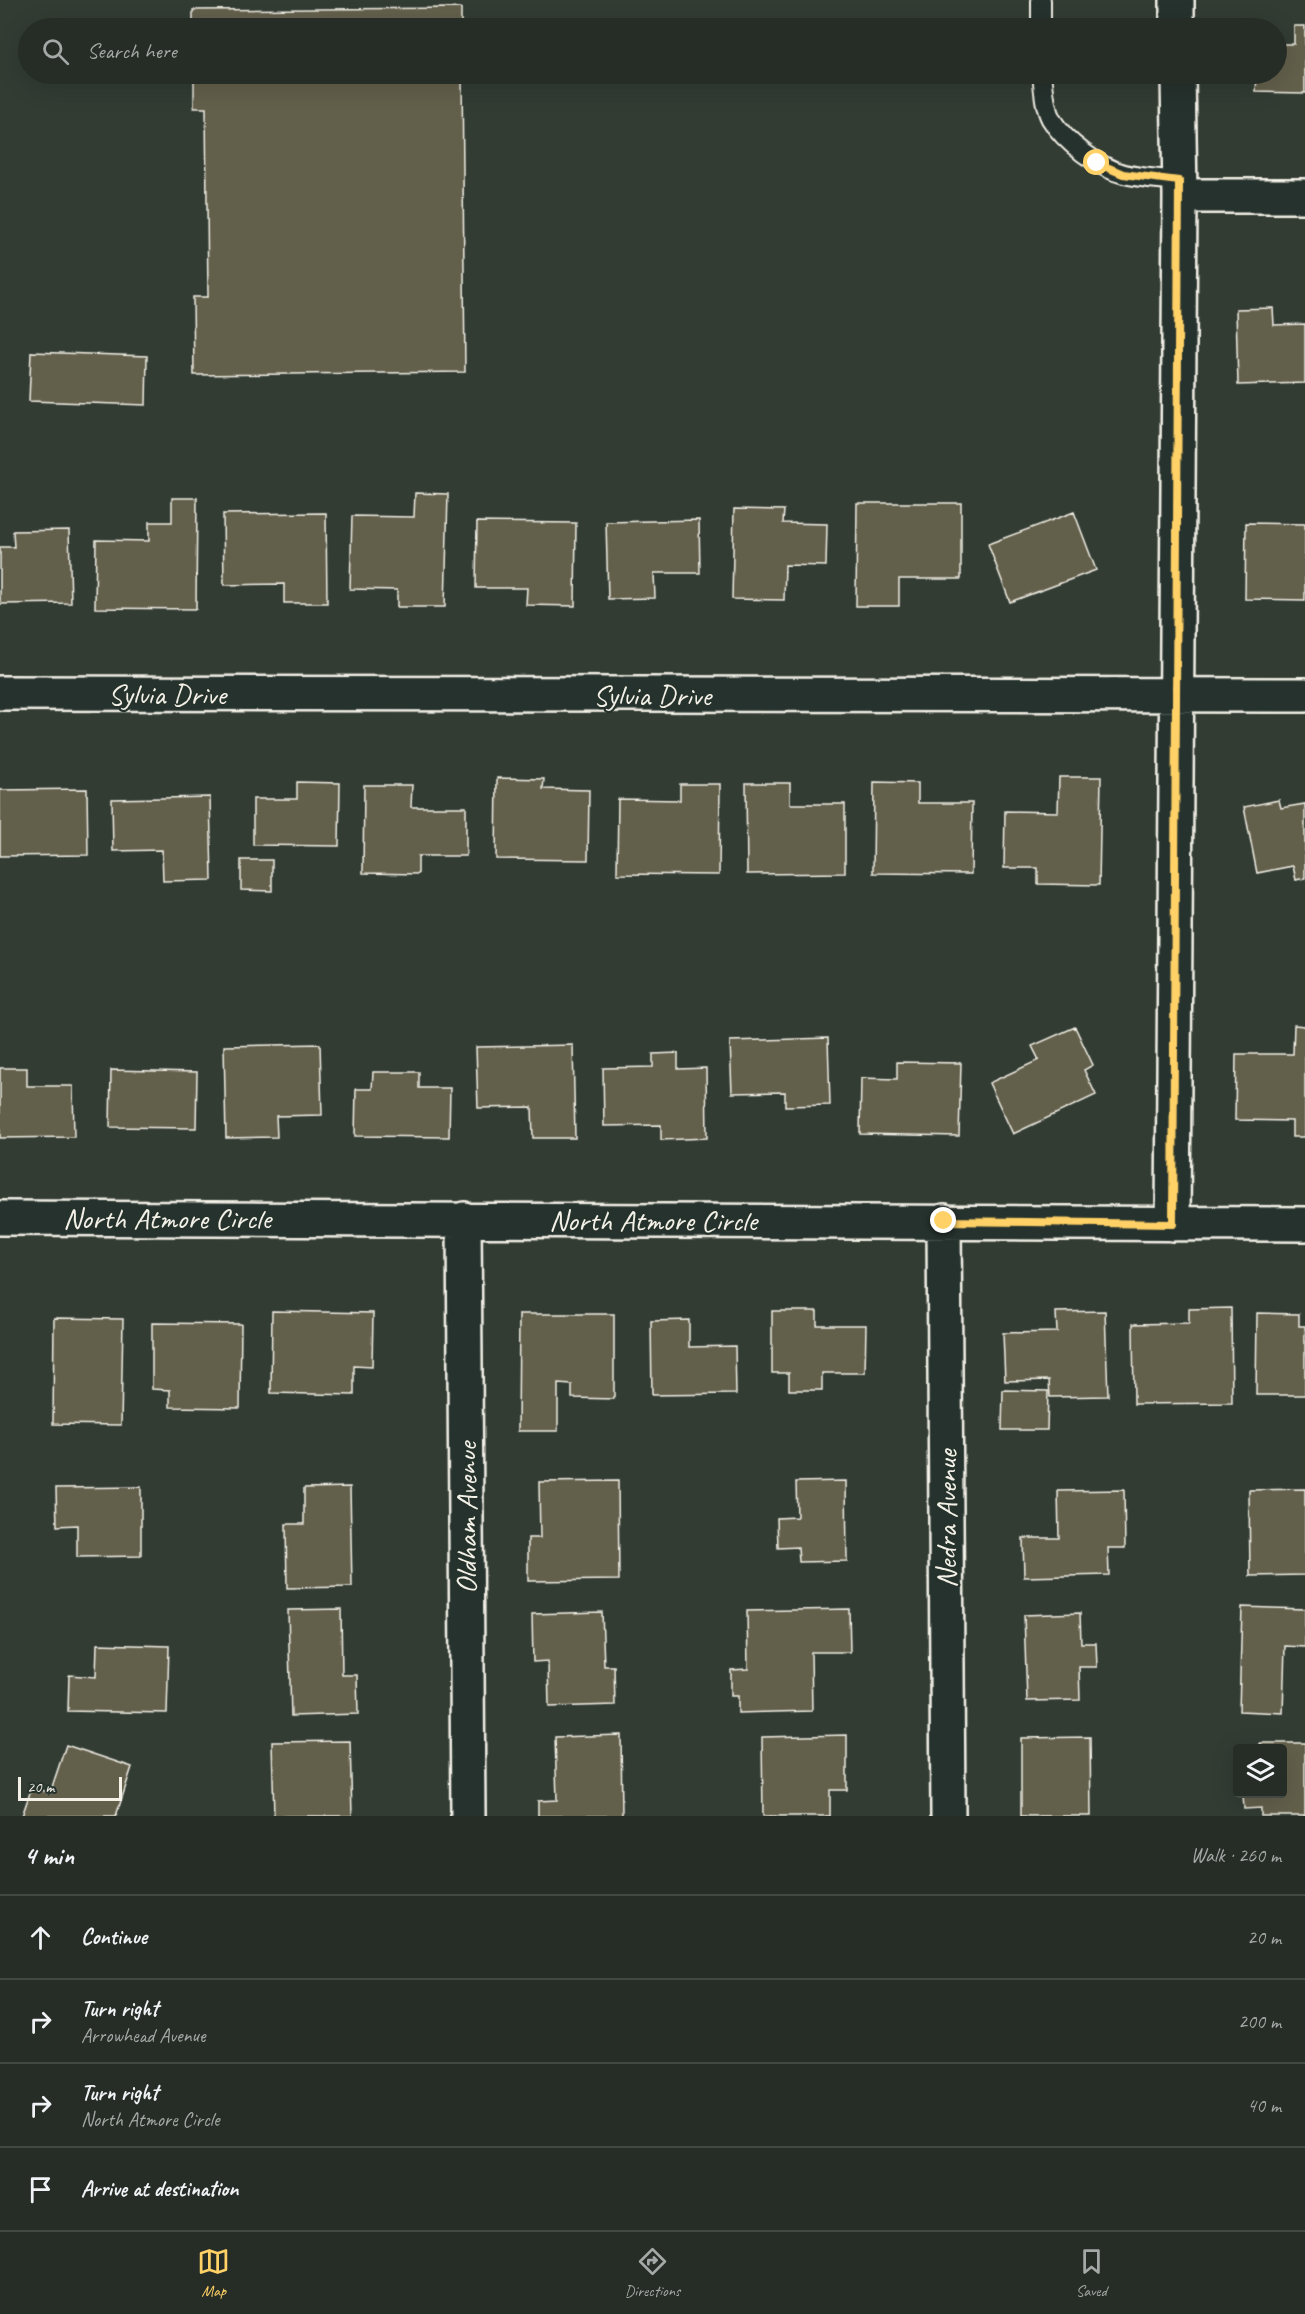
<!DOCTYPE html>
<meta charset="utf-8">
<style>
:root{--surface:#262d26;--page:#323932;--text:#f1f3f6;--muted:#a4a8a7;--line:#424943;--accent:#ffd166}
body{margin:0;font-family:Caveat,sans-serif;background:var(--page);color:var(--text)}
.controls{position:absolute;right:18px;bottom:18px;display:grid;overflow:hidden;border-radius:6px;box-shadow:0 6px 24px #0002}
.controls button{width:54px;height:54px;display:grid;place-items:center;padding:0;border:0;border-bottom:2px solid var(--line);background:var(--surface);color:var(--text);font:30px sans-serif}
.scale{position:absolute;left:18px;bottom:15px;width:104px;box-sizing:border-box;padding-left:6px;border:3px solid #f4f1e8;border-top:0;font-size:16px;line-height:21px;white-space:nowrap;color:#f4f1e8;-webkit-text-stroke:4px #26332d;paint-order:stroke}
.stop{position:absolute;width:18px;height:18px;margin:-14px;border:4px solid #ffd166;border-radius:50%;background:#fff}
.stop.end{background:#ffd166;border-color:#fff;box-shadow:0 2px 6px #0008}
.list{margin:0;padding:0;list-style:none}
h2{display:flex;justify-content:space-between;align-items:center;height:78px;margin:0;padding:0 24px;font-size:26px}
h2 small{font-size:20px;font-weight:400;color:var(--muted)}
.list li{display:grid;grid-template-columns:39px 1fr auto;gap:18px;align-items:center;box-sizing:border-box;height:84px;padding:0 24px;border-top:2px solid var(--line)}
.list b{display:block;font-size:22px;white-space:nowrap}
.list p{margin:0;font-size:20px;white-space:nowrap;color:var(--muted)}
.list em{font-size:20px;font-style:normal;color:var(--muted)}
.icon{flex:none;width:33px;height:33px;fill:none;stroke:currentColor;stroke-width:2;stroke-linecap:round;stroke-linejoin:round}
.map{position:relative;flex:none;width:1305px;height:1816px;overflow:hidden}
.search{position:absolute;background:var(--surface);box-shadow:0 6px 24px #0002;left:18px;right:18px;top:18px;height:66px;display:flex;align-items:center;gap:15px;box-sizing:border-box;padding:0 21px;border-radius:33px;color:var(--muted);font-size:22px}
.sheet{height:414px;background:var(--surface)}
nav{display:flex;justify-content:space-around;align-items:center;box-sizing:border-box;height:84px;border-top:2px solid var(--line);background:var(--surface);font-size:16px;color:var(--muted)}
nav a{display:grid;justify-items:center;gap:3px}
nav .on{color:var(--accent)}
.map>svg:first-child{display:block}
.building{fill:#625e4b;stroke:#f4f1e8;stroke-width:1.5}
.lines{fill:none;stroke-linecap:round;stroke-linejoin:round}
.lane-casing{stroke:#f4f1e8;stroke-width:22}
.street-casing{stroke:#f4f1e8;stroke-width:38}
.lane{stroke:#26332d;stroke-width:18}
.street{stroke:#26332d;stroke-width:33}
.route{stroke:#ffd166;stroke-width:8}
.labels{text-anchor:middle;stroke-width:4.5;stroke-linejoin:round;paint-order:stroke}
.street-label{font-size:30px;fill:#f4f1e8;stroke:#26332d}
</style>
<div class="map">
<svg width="1305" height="1816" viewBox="0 0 1305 1816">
<rect width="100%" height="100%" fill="#323c33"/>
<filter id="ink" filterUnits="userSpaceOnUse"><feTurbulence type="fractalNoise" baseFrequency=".0167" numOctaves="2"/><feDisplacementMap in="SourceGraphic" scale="12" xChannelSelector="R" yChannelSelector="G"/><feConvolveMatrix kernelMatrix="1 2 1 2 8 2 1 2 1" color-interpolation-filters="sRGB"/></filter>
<g filter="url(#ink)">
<!-- building -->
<path class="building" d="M461,8V28H193V10Z
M1294,26H1305V93L1256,92L1257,74H1276V44H1294Z
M194,74H462L465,372L194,375L193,297H208L206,108H194Z
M1273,308L1274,325L1305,324V383L1238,385L1236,309Z
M31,352L147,356L146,405L29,401Z
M415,493L448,494L445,607H397V590L350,589L352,516L414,517Z
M172,498H197L196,609L95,608L96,540L149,541V522H172Z
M857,503H961V579H899V606H856Z
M734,509L784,510L783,523L827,524L826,566L785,565L784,600L732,599Z
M1074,512L1096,570L1010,602L988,544Z
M326,513L327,603H284V584L224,585L223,514Z
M699,520L700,573H654L655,598L608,599L606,522Z
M477,522L576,523L575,606L526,605L527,588H476Z
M1246,523L1305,524V600L1245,599Z
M69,530L71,603L0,604V547H14L13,531Z
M1059,777H1101L1099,885L1038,884V868H1004L1005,811L1058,812Z
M497,778L544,779L543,789L589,790L588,860L496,859Z
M297,782L340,783L339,846L253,845V799H297Z
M874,782L918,783V803H972L971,874L873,873Z
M746,783H790V804H845V873L747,874Z
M680,784H720L719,875L617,874L618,799L680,800Z
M364,785H412L411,807H466V856H418V874L363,873Z
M87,789L88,855L0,856V790Z
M210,797L212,880L163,881L162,850L113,851L112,799Z
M1279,800L1281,808L1305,804V878L1296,880L1293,866L1257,873L1244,807Z
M241,860H272V891L241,890Z
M1294,1025L1305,1026V1137H1292V1121L1235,1120L1236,1054H1293Z
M1075,1027L1093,1065L1084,1070L1096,1095L1013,1134L989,1083L1039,1060L1032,1046Z
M828,1038L830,1105L785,1106V1092L732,1093L730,1041Z
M320,1044L322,1115L276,1116L277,1137L226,1138L224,1046Z
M573,1045L575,1138H533L532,1107L478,1108L476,1047Z
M678,1053V1069L706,1068L707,1138L661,1140V1125L604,1126L603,1068L653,1067V1054Z
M897,1062L961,1063L959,1136L860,1134L861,1078L897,1079Z
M0,1068H27V1086H73L74,1137L0,1138Z
M111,1070L197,1072L196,1128L110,1127Z
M373,1072H419V1088H450L449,1137L355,1136L356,1089H372Z
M1231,1308L1232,1403L1134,1404L1133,1324L1189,1323V1309Z
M272,1311L373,1313L372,1367L354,1366V1395L271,1393Z
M772,1311H817V1325H866L865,1373H822V1390H789V1373H772Z
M1105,1311L1108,1396L1050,1397L1049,1380L1005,1381L1003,1333L1057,1332L1056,1312Z
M1257,1313L1299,1314V1326H1305V1395H1256Z
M519,1314H614V1399L572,1398V1385L558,1384V1431H518Z
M54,1318L123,1319L121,1425L53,1424Z
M689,1320V1347L735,1346L736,1394L652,1395L651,1321Z
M152,1323L241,1324L240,1408L170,1407V1390L152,1389Z
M1003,1390L1048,1391L1047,1430H1002Z
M618,1481L619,1580L528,1581V1538H540L539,1482Z
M846,1481L847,1561L799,1562L798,1547L778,1548L777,1518L797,1517L796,1482Z
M141,1487V1556L77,1557V1525L57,1526L56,1488Z
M350,1487L352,1587L287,1588L286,1524H304V1488Z
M1305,1489V1575L1250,1576L1249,1490Z
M1124,1490L1125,1548H1108L1109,1575L1024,1577L1023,1538H1059L1058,1491Z
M1242,1607L1305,1609V1647L1285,1646L1283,1713L1239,1711Z
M341,1609L342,1675H357L358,1714L291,1716L288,1610Z
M849,1609L850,1652H811L812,1711L738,1713V1696H731V1670L748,1669L747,1611Z
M602,1612L604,1666H614L615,1705L549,1707L548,1661L533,1662L532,1614Z
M1080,1613L1081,1643H1096L1097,1667H1079L1080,1700L1027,1701L1024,1615Z
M97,1644L169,1646L167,1713L68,1711L69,1675L96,1677Z
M621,1735L622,1816H538V1801L557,1800L555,1737Z
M847,1735V1790H830V1816H763L762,1737Z
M1090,1737L1091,1816H1021V1738Z
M350,1741L352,1816H274L272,1742Z
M1260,1743H1305V1816H1261V1808L1244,1809L1243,1794H1282V1748H1260Z
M66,1745L132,1767L116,1816H22L32,1787L50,1793Z"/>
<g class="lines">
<defs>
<path id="lane" d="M1041,0V28
M1042,74C1044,88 1044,106 1051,119C1064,141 1099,168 1124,174C1141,178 1161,179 1179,181"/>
<path id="street" d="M1177,0V28
M1180,196H1305
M0,693L1305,695
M0,1218L1305,1224
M464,1219L468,1816
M944,1221L948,1816
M1173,1224L1180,196L1178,74"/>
</defs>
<!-- lane casing -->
<use href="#lane" class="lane-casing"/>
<!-- street casing -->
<use href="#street" class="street-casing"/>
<!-- lane -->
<use href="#lane" class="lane"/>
<!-- street -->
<use href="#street" class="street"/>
</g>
</g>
<g class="lines" filter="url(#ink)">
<!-- route -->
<path class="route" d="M944,1221L1173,1224L1179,181L1123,174L1097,163"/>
</g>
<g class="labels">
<!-- street labels -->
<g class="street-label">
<text x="167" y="704">Sylvia Drive</text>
<text x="652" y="705">Sylvia Drive</text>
<text x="167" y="1228">North Atmore Circle</text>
<text x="653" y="1230">North Atmore Circle</text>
<text transform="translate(466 1518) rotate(-90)" y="10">Oldham Avenue</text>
<text transform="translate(946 1519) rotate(-90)" y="10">Nedra Avenue</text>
</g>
</g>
</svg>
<div class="controls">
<button><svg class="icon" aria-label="layers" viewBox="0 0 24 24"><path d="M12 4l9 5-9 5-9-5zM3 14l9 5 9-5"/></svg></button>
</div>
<div class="scale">20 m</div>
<div class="stop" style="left:1097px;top:163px"></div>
<div class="stop end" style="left:944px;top:1221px"></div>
<div class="search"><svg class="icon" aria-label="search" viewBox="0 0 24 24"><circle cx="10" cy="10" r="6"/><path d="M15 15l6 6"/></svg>Search here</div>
</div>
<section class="sheet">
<h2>4 min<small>Walk · 260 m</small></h2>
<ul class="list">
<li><svg class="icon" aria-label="ahead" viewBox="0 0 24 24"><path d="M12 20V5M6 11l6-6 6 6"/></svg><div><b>Continue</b></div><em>20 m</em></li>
<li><svg class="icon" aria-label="right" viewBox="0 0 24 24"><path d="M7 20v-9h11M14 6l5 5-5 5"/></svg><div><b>Turn right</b><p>Arrowhead Avenue</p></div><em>200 m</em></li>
<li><svg class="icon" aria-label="right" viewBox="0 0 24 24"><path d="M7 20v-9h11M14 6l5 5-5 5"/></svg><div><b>Turn right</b><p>North Atmore Circle</p></div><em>40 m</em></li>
<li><svg class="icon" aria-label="arrive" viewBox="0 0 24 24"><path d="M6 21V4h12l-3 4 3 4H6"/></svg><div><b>Arrive at destination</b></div></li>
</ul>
</section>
<nav>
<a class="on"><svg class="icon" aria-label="map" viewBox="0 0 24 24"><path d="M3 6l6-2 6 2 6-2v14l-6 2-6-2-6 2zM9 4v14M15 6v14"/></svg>Map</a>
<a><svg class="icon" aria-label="directions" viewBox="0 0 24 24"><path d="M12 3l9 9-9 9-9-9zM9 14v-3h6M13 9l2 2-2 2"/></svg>Directions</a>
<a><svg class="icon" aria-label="saved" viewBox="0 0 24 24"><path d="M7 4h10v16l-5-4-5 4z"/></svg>Saved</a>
</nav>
